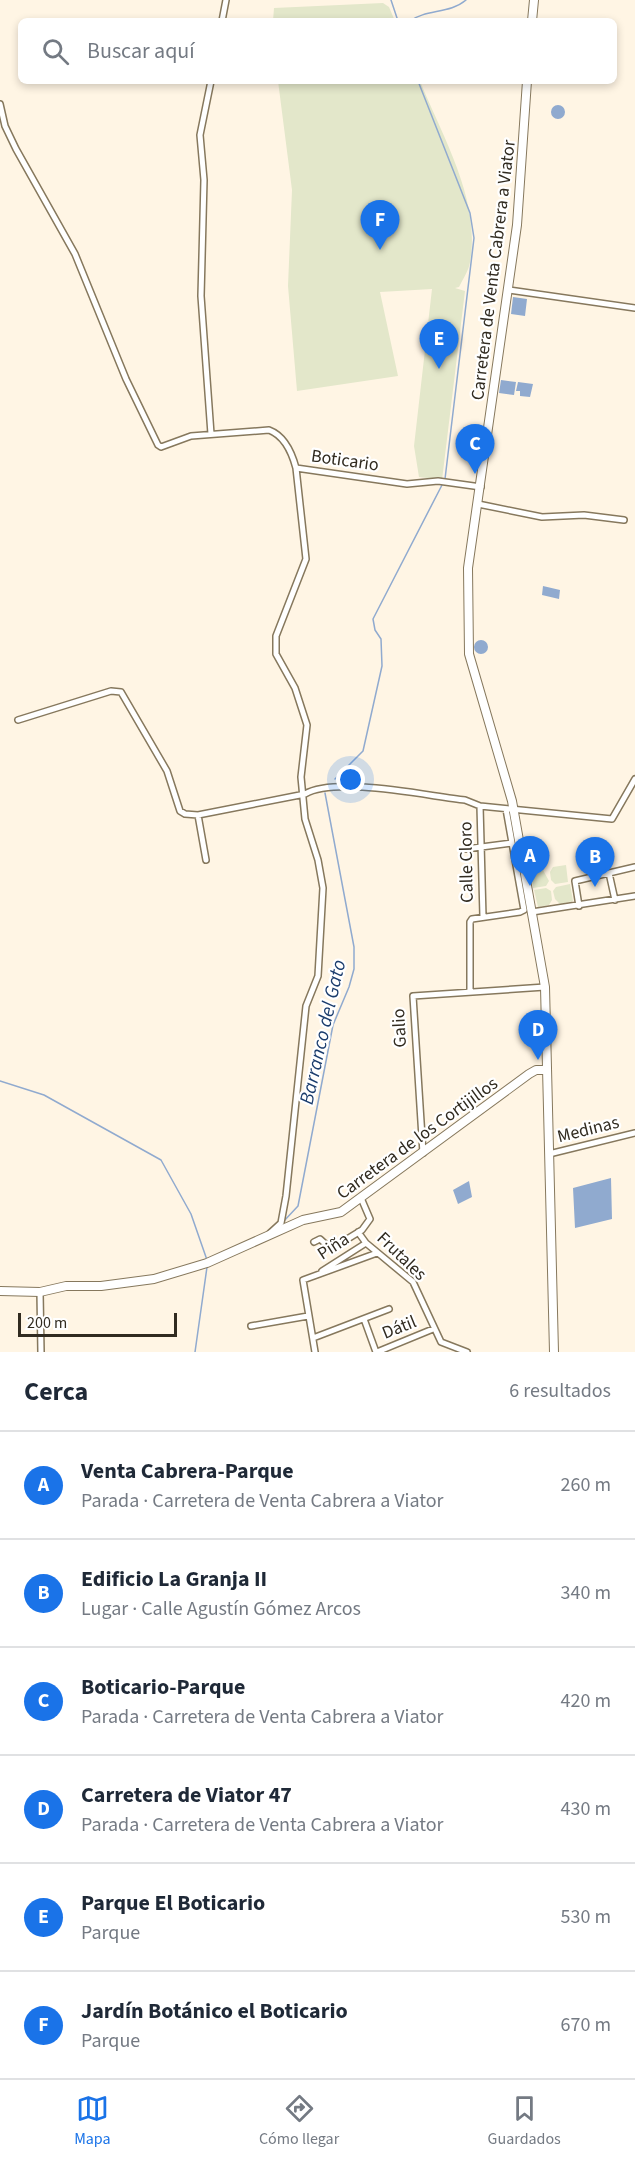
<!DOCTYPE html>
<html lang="es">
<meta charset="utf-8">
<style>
:root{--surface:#fff;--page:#f2f2f3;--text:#1f2937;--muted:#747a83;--line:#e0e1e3;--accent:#1a73e8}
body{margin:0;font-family:"Source Sans 3",sans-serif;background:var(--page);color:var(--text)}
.scale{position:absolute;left:18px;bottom:15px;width:159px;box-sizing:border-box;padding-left:6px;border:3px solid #312b20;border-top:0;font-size:16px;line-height:21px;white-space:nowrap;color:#312b20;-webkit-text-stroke:4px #fff;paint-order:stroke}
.you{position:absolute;left:351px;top:780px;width:21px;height:21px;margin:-15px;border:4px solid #fff;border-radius:50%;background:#1a73e8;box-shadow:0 0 0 9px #1a73e833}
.badge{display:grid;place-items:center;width:39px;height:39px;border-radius:50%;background:var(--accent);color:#fff;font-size:20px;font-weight:700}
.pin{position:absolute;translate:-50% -50px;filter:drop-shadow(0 2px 3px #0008)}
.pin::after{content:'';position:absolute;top:32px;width:21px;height:18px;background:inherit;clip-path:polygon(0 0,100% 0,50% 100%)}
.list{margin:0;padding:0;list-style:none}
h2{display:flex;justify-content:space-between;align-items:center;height:78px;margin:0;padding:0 24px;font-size:26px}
h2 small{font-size:20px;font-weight:400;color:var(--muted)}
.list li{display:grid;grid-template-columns:39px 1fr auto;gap:18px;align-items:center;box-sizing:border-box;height:108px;padding:0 24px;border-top:2px solid var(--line)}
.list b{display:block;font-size:22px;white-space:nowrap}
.list p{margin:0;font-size:20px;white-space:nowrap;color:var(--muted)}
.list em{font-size:20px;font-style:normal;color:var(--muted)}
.icon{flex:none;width:33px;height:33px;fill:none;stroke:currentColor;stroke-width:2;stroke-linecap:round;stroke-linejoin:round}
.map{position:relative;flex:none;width:635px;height:1352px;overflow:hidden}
.search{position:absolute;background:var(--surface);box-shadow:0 3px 9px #0003;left:18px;right:18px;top:18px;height:66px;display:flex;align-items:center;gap:15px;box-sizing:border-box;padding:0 21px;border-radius:9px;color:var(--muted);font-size:22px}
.sheet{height:726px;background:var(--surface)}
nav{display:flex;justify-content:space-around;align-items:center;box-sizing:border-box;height:84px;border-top:2px solid var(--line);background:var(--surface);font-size:16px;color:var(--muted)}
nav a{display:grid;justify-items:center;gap:3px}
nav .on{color:var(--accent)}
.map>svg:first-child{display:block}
.green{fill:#e3e7ca}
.water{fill:#90aacf}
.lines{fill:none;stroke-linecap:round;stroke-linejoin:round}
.stream{stroke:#90aacf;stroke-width:1.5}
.street-casing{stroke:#86785d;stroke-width:8}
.secondary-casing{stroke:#86785d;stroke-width:10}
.street{stroke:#fff;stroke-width:5}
.secondary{stroke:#fff;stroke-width:8}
.labels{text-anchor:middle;stroke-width:4.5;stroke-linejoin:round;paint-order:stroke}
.street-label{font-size:18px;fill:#312b20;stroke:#fff}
.water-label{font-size:20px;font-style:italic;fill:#1b3d6d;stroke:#fff}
</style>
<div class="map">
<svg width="635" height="1352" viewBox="0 0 635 1352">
<rect width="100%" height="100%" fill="#fff5e4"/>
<!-- green -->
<path class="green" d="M383,3L389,7L395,21H273L274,8Z
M278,81H420C442,136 481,200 470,262C469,270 463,279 459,287L455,288L465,291L442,480L419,477L414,446L432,289L380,292L398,376L297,391L288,286L292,190Z
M566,865L568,882L555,884L551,880L550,872L553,867Z
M543,870L549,881L546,886L533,888L531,873Z
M570,884L573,901L560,904L555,899L553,891L556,887Z
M546,888L551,891L552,900L549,905L538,907L534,890Z"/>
<!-- water -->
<path class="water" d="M551 112a7 7 0 1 1 14 0a7 7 0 1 1-14 0Z
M513,297L527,299L525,316L511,314Z
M501,380L516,382L514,395L499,393Z
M518,382L533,384L530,397L520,396V391H516Z
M543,586L560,590L559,599L542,595Z
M474 647a7 7 0 1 1 14 0a7 7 0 1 1-14 0Z
M611,1178L612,1219L575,1228L573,1188Z
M469,1181L472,1197L458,1204L453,1190Z"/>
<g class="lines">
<!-- stream -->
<path class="stream" d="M391,0L398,21
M410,21C426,9 450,14 466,0
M418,81L470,213L474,238L445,479
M335,779L363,751L382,666L381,639L375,630L373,619L442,485
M0,1081L44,1095L161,1160L191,1214L207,1260
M283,1222L298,1206L333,1025L349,987L354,969V947L325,793
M195,1352L207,1267"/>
<defs>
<path id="street" d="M222,21L226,0
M211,81L200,135L204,180L201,296L211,434
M0,104L5,126L16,149L75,254L126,379L158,445L161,447L191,436L269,430C285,436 292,453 296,468L407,484L438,481L481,487
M509,290L635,308
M478,504L542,517L584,515L624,520
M18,720L111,691L121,692L167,771L180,811L185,814L198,815
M480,806L483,917
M466,849L512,843
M206,860L198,815L305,794C337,776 427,796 465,800L480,806L612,819L635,779
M609,873L615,900
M579,906L575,881L635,867
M532,912L635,896
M470,992V922L472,919L520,912L524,910L506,809
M423,1153L413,996L545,987
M549,1154L635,1133
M358,1232L366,1243L413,1282L441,1342L467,1352
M270,1233L281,1223L286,1196L306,1006L318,976L323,888L318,860L305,819L301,777L307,725L295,688L276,654V636L306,559L296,468
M314,1242L320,1239L331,1249L362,1230L370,1219L361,1198
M322,1271L366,1243
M40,1292L41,1352
M364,1319L376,1352
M251,1326L308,1316
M313,1338L389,1309
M315,1352L303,1280L377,1253
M377,1352L433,1329"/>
<path id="secondary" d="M532,21L534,0
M527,81L517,225L468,568L469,654L512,801L545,987L554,1352
M0,1291L40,1292L66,1286H101L154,1279L207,1263L303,1220L341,1212L529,1074L536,1070H547"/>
</defs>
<!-- street casing -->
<use href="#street" class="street-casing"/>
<!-- secondary casing -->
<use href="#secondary" class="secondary-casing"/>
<!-- street -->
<use href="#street" class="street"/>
<!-- secondary -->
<use href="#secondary" class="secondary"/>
</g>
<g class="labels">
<!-- street labels -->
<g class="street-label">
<text transform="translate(493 270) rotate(-83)" y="6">Carretera de Venta Cabrera a Viator</text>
<text transform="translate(345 460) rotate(8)" y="6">Boticario</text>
<text transform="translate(466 862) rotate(-91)" y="6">Calle Cloro</text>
<text transform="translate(399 1028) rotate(-93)" y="6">Galio</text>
<text transform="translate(588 1129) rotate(-14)" y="6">Medinas</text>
<text transform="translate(417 1138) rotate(-36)" y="6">Carretera de los Cortijillos</text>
<text transform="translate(333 1246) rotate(-33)" y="6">Piña</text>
<text transform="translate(402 1256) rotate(44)" y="6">Frutales</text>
<text transform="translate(399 1327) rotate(-22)" y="6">Dátil</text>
</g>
<!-- water labels -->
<g class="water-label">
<text transform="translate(322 1032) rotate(-77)" y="7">Barranco del Gato</text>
</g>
</g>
</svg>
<div class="scale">200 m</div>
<div class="you"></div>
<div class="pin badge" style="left:530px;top:886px">A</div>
<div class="pin badge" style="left:595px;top:887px">B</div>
<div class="pin badge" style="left:475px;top:474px">C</div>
<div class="pin badge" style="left:538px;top:1060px">D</div>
<div class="pin badge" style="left:439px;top:369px">E</div>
<div class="pin badge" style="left:380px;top:250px">F</div>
<div class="search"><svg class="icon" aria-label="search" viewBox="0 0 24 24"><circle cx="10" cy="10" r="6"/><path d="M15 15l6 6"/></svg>Buscar aquí</div>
</div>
<section class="sheet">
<h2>Cerca<small>6 resultados</small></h2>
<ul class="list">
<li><span class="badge">A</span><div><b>Venta Cabrera-Parque</b><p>Parada · Carretera de Venta Cabrera a Viator</p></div><em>260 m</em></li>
<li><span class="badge">B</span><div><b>Edificio La Granja II</b><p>Lugar · Calle Agustín Gómez Arcos</p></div><em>340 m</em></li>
<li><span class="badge">C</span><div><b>Boticario-Parque</b><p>Parada · Carretera de Venta Cabrera a Viator</p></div><em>420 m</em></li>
<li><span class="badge">D</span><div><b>Carretera de Viator 47</b><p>Parada · Carretera de Venta Cabrera a Viator</p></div><em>430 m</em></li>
<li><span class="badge">E</span><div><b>Parque El Boticario</b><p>Parque</p></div><em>530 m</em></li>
<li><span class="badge">F</span><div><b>Jardín Botánico el Boticario</b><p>Parque</p></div><em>670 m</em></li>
</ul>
</section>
<nav>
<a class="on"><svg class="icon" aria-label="map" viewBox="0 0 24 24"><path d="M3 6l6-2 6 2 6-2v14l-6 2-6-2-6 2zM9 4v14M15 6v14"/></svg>Mapa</a>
<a><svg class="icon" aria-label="directions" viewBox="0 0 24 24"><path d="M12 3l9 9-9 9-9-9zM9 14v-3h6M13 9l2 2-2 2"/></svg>Cómo llegar</a>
<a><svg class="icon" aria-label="saved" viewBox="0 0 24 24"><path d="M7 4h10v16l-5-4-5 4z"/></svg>Guardados</a>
</nav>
